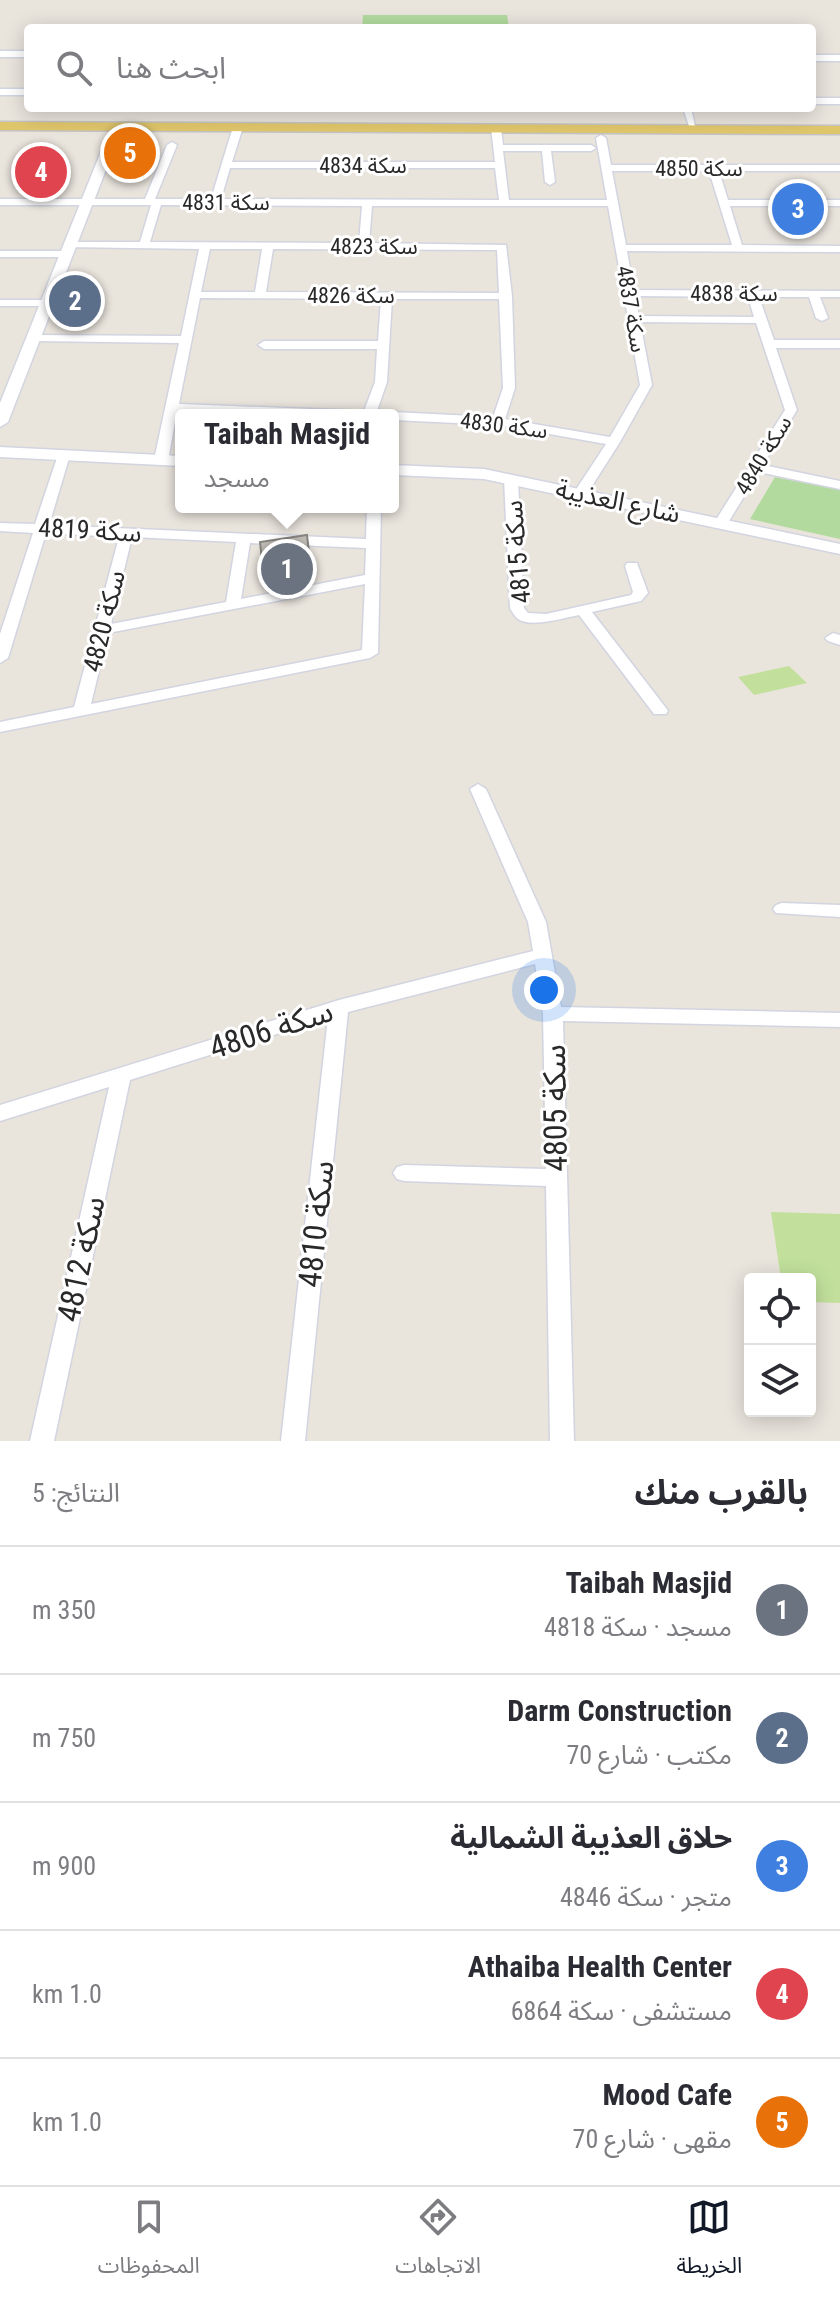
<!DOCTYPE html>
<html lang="ar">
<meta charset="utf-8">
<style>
:root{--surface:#fff;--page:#f2f2f3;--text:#2b2b33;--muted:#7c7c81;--line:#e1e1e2;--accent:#111827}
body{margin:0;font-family:"Roboto Condensed","Noto Sans Arabic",sans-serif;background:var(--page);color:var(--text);direction:rtl}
.controls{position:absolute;right:24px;bottom:24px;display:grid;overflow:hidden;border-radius:8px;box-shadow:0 4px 20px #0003}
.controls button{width:72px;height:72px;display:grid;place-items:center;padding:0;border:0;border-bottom:2px solid var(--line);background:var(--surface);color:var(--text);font:40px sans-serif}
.you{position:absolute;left:544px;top:990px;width:28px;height:28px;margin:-20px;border:6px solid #fff;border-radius:50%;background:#1a73e8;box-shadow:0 0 0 12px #1a73e833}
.badge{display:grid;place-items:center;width:52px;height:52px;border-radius:50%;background:var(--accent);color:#fff;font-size:26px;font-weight:700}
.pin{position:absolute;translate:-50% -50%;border:4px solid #fff;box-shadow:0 2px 8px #0006}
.popup{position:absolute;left:175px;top:409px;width:224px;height:104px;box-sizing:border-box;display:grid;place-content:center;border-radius:8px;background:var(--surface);filter:drop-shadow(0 2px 6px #0005);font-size:26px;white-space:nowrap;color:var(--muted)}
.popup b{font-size:30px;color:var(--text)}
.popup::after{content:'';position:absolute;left:50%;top:100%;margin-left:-16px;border:16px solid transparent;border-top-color:var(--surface)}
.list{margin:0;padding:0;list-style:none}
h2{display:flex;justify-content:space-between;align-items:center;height:104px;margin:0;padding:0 32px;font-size:34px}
h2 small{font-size:26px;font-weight:400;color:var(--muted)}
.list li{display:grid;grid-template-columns:52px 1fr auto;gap:24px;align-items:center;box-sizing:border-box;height:128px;padding:0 32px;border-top:2px solid var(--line)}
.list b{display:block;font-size:30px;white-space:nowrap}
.list p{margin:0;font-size:26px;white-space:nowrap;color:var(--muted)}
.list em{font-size:26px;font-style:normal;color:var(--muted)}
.icon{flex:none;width:44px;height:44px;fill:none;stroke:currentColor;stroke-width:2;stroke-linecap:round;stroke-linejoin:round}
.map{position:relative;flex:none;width:840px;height:1441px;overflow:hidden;direction:ltr}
.search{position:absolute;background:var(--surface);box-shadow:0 4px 20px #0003;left:24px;right:24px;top:24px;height:88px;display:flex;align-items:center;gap:20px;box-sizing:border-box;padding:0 28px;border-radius:8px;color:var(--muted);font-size:30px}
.sheet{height:744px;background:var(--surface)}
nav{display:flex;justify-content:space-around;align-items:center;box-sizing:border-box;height:112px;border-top:2px solid var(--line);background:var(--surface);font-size:22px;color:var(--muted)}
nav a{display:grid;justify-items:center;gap:4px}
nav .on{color:var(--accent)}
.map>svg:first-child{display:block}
.green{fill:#b2da9f}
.pitch{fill:#c2e09c}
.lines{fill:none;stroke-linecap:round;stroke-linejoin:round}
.minor-casing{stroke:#d2d4e0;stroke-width:3}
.tertiary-casing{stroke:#d2d4e0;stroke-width:3}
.primary-casing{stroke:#c3c3c3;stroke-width:3}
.minor{fill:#fff;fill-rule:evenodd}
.tertiary{fill:#fff;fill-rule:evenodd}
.primary{fill:#e0c66b;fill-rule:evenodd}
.wall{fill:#a7a39e}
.shaded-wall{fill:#888581}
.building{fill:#c2beb8;stroke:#888581;stroke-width:2}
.labels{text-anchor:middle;stroke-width:6;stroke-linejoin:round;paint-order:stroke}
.far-street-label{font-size:22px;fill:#292929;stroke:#fff}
.street-label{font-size:26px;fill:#292929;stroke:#fff}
.near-street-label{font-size:32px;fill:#292929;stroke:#fff}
</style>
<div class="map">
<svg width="840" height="1441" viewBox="0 0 840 1441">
<rect width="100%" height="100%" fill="#e9e4dc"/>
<!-- green -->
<path class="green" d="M363,15H507L509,28H362Z
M775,477L840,490V539L750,519Z"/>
<!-- pitch -->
<path class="pitch" d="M789,666L807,683L754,695L738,677Z
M771,1212L840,1214V1303L810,1302V1279H781Z"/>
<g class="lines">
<defs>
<path id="minor" d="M0,89H28V95H0Z
M812,98H840V104H812Z
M683,108H691L695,126H689Z
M238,124L243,127L232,162H495L491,128L496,125L501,128L503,145H591L596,148L591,151H551L555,182L550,185L545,182L542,151H503L509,200H607L596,138L601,135L606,138L611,165H840V171H719L728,200H840V206H730L742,245L840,246V252L627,251L634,290L840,291V297H820L828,318L822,321L816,318L809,297H759L774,340H840V348H776L797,410L763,465L840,481V489L759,472L726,526L721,527L714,523L785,410L756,323L640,322L652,385L620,442L585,497L580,498L573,494L606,444L498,425L393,420V415H387L393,412L493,417L503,388L499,299H392L387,382L377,411L384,415H282L177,411L168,460L161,464L156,463L154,460L179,343L33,341L27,338L33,335L181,336L199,249L65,247V243L69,242H140L151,205H0V199H145L167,145L172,142L177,145L155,199H211L233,127ZM230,168H495L499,200L221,199ZM612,171H709L732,245H626ZM161,205L362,206L359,243L150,242ZM372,206H608L640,385L610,437L505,419L515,388L512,296L506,245L369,243ZM210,249H262L255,292H201ZM273,249L497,250L499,293L266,292ZM635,296L748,297L754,317L639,316ZM200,298L381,299L378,341H264L258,345L264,349H377L375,382L364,411L179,404Z
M0,251H65L70,254L65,257H0Z
M0,300H46L52,303L46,306H0Z
M64,451L70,455L49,525L366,539L367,507H381L378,653L370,658L0,732V722L74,707L119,537L46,533L8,658L0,663V634L33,533L0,531V523L35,524L58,455ZM132,537L236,542L226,602L111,624ZM250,543L366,548L365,575L241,599ZM365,584L362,650L91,704L108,633Z
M511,475L518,479L524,608L528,613L546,614L631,595L633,592L625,566L627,563H637L648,593L641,601L592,612L666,708L668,711L666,714H654L579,615C564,618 530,628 518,619C517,619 510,609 510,608L504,479Z
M833,633L840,635V645L828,641L825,638Z
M478,784L486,789L546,922L561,1007L840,1013V1027L563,1021L574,1441H550L546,1186L404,1181L397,1179L393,1173L397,1167L404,1165L546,1169L543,1014L535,964L348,1012L305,1441H281L328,1018L130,1080L54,1441H30L109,1087L0,1121V1105L339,1000L533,951L528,922L470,789Z
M782,903L840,905V917L776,913L773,909L776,905Z"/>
<path id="tertiary" d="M0,51H28V57H0Z
M812,55H840V61H812Z
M147,124L151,125V129L128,131L119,136L8,422L0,427V403L108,134L122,126Z
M0,447L181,456V466L0,457Z
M393,465L484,469L840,544V554L484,479L393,475Z"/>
<path id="primary" d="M0,122L840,126V134L0,130Z"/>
</defs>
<!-- minor casing -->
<use href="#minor" class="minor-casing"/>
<!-- tertiary casing -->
<use href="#tertiary" class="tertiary-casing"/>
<!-- primary casing -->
<use href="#primary" class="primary-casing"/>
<!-- minor -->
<use href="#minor" class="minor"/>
<!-- tertiary -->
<use href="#tertiary" class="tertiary"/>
<!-- primary -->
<use href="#primary" class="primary"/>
</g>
<!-- wall -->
<path class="wall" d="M57,151L59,166L54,178H27L25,163Z
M260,542L310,561L311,580L287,582L286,577L264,579Z"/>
<!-- shaded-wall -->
<path class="shaded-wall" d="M57,151L59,166L54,178L52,163Z"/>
<!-- building -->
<path class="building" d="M57,151L52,163H25L31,152Z
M307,535L310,561L286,563L285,558L262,560L260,542Z"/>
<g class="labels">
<!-- far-street labels -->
<g class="far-street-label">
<text x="363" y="173">سكة 4834</text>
<text x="699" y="176">سكة 4850</text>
<text x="226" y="210">سكة 4831</text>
<text x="374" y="254">سكة 4823</text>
<text x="734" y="301">سكة 4838</text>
<text x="351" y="303">سكة 4826</text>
<text transform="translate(632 309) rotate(80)" y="8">سكة 4837</text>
<text transform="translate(504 425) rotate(7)" y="8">سكة 4830</text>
<text transform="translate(763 455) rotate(-59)" y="8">سكة 4840</text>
</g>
<!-- street labels -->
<g class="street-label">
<text transform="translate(618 501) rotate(12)" y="9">شارع العذيبة</text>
<text transform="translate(90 530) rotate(3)" y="9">سكة 4819</text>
<text transform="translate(517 552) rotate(-95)" y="9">سكة 4815</text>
<text transform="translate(104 621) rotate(-76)" y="9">سكة 4820</text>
</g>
<!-- near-street labels -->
<g class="near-street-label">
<text transform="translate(271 1029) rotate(-18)" y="11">سكة 4806</text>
<text transform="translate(555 1108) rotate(-91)" y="11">سكة 4805</text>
<text transform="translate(316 1224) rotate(-84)" y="11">سكة 4810</text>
<text transform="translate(81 1259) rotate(-78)" y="11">سكة 4812</text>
</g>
</g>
</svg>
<div class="controls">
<button><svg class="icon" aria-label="locate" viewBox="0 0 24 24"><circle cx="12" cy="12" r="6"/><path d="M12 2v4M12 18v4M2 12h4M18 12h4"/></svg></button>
<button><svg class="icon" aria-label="layers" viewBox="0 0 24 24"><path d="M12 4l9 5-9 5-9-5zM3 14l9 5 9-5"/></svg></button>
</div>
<div class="you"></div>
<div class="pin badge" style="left:287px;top:569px;background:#6b7280">1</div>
<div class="popup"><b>Taibah Masjid</b>مسجد</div>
<div class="pin badge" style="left:75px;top:301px;background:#5c6f8a">2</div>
<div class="pin badge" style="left:798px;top:209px;background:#3f7fe0">3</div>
<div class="pin badge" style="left:41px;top:172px;background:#e0444e">4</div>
<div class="pin badge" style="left:130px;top:153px;background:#e8710a">5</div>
<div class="search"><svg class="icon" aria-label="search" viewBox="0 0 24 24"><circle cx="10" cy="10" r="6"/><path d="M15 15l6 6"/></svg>ابحث هنا</div>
</div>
<section class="sheet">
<h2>بالقرب منك<small>النتائج: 5</small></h2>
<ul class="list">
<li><span class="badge" style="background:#6b7280">1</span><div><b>Taibah Masjid</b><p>مسجد · سكة 4818</p></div><em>350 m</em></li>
<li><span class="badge" style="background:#5c6f8a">2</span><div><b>Darm Construction</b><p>مكتب · شارع 70</p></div><em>750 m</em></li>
<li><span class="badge" style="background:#3f7fe0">3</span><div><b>حلاق العذيبة الشمالية</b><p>متجر · سكة 4846</p></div><em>900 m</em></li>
<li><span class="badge" style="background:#e0444e">4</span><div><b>Athaiba Health Center</b><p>مستشفى · سكة 6864</p></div><em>1.0 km</em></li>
<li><span class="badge" style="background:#e8710a">5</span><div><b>Mood Cafe</b><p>مقهى · شارع 70</p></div><em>1.0 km</em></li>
</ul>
</section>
<nav>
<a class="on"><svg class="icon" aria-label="map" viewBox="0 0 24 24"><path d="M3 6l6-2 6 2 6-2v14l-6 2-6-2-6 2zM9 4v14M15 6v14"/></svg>الخريطة</a>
<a><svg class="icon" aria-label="directions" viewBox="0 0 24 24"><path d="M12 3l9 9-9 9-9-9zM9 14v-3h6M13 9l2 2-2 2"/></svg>الاتجاهات</a>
<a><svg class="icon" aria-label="saved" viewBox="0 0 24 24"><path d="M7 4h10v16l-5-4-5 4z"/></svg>المحفوظات</a>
</nav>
